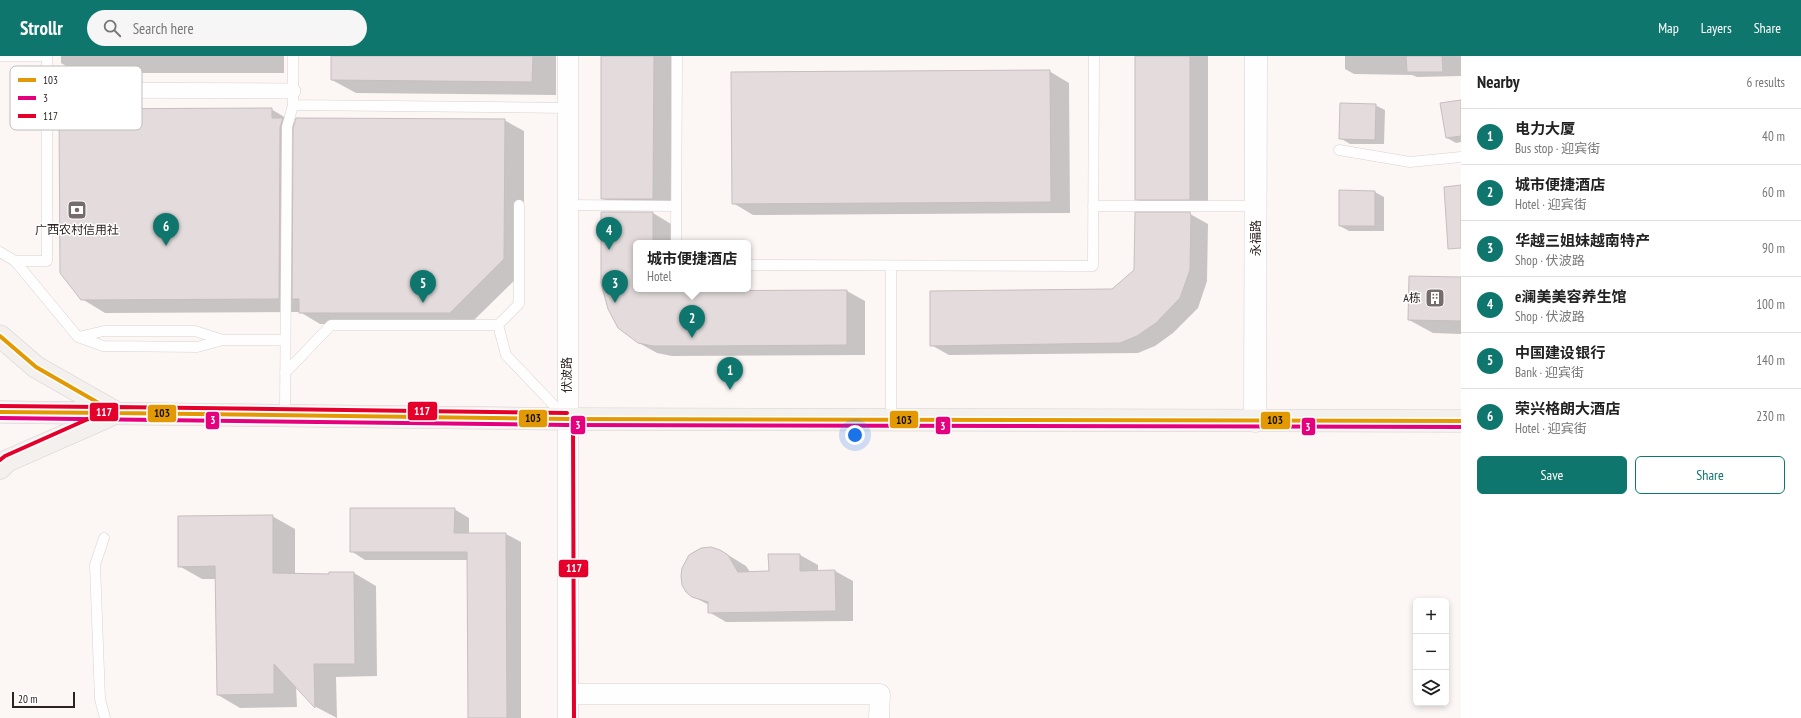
<!DOCTYPE html>
<meta charset="utf-8">
<style>
:root{--surface:#fff;--page:#f6f6f6;--text:#222;--muted:#767676;--line:#e0e0e0;--accent:#0f766e}
body{margin:0;font-family:"PT Sans Narrow","Noto Sans SC",sans-serif;background:var(--page);color:var(--text)}
.controls{position:absolute;right:12px;bottom:12px;display:grid;overflow:hidden;border-radius:6px;box-shadow:0 2px 6px #0003}
.controls button{width:36px;height:36px;display:grid;place-items:center;padding:0;border:0;border-bottom:1px solid var(--line);background:var(--surface);color:var(--text);font:20px sans-serif}
.scale{position:absolute;left:12px;bottom:10px;width:63px;box-sizing:border-box;padding-left:4px;border:2px solid #2c2221;border-top:0;font-size:11px;line-height:14px;white-space:nowrap;color:#2c2221;-webkit-text-stroke:3px #fff;paint-order:stroke}
.you{position:absolute;left:855px;top:379px;width:14px;height:14px;margin:-10px;border:3px solid #fff;border-radius:50%;background:#1a73e8;box-shadow:0 0 0 6px #1a73e833}
.badge{display:grid;place-items:center;width:26px;height:26px;border-radius:50%;background:var(--accent);color:#fff;font-size:13px;font-weight:700}
.pin{position:absolute;translate:-50% -33px;filter:drop-shadow(0 1px 2px #0008)}
.pin::after{content:'';position:absolute;top:21px;width:14px;height:12px;background:inherit;clip-path:polygon(0 0,100% 0,50% 100%)}
.popup{position:absolute;left:633px;top:184px;width:118px;height:52px;box-sizing:border-box;display:grid;place-content:center;border-radius:6px;background:var(--surface);filter:drop-shadow(0 1px 3px #0005);font-size:13px;white-space:nowrap;color:var(--muted)}
.popup b{font-size:15px;color:var(--text)}
.popup::after{content:'';position:absolute;left:50%;top:100%;margin-left:-8px;border:8px solid transparent;border-top-color:var(--surface)}
.list{margin:0;padding:0;list-style:none}
h2{display:flex;justify-content:space-between;align-items:center;height:52px;margin:0;padding:0 16px;font-size:17px}
h2 small{font-size:13px;font-weight:400;color:var(--muted)}
.list li{display:grid;grid-template-columns:26px 1fr auto;gap:12px;align-items:center;box-sizing:border-box;height:56px;padding:0 16px;border-top:1px solid var(--line)}
.list b{display:block;font-size:15px;white-space:nowrap}
.list p{margin:0;font-size:13px;white-space:nowrap;color:var(--muted)}
.list em{font-size:13px;font-style:normal;color:var(--muted)}
.actions{display:flex;gap:8px;padding:12px 16px}
.actions a{flex:1;padding:9px 0;border:1px solid var(--accent);border-radius:6px;text-align:center;font-size:14px;color:var(--accent)}
.actions .main{background:var(--accent);color:#fff}
.icon{flex:none;width:22px;height:22px;fill:none;stroke:currentColor;stroke-width:2;stroke-linecap:round;stroke-linejoin:round}
.map{position:relative;flex:none;width:1461px;height:662px;overflow:hidden}
header{display:flex;align-items:center;gap:24px;box-sizing:border-box;height:56px;padding:0 20px;background:var(--accent);color:#fff}
header strong{font-size:19px}
nav{display:flex;gap:22px;margin-inline-start:auto;font-size:14px}
.search{width:280px;height:36px;background:var(--page);display:flex;align-items:center;gap:10px;box-sizing:border-box;padding:0 14px;border-radius:22px;color:var(--muted);font-size:15px}
main{display:flex}
aside{flex:1;background:var(--surface)}
.map>svg:first-child{display:block}
.shadow{fill:#0003}
.building{fill:#e3dbdc;stroke:#c6bebf}
.lines{fill:none;stroke-linecap:round;stroke-linejoin:round}
.service-casing{stroke:#d9d2d1;stroke-width:11}
.pedestrian-casing{stroke:#d9d2d1;stroke-width:16}
.minor-casing{stroke:#d9d2d1;stroke-width:21}
.tertiary-casing{stroke:#d9d2d1;stroke-width:23}
.secondary-casing{stroke:#d9d2d1;stroke-width:23}
.service{stroke:#fffefe;stroke-width:10}
.pedestrian{stroke:#fffefe;stroke-width:15}
.minor{stroke:#fffefe;stroke-width:20}
.tertiary{stroke:#fffefe;stroke-width:22}
.secondary{stroke:#f4f0ee;stroke-width:22}
.bus-1-casing{stroke:#fff;stroke-width:7}
.bus-2-casing{stroke:#fff;stroke-width:7}
.bus-3-casing{stroke:#fff;stroke-width:7}
.bus-1{stroke:#e39903;stroke-width:4}
.bus-2{stroke:#e5007d;stroke-width:4}
.bus-3{stroke:#e4002b;stroke-width:4}
.labels{text-anchor:middle;stroke-width:3;stroke-linejoin:round;paint-order:stroke}
.poi-label{font-size:12px;fill:#2c2221;stroke:#fff}
.street-label{font-size:12px;fill:#2c2221;stroke:#fff}
.key{fill:#fff;stroke:#c0bdbc;stroke-width:1}
.key-label{font-size:11px;fill:#2c2221}
.line-badge{stroke:#fff;stroke-width:1.5}
.badge-label{font-size:11px;text-anchor:middle;font-weight:bold;fill:#fff}
.pale-badge-label{font-size:11px;text-anchor:middle;font-weight:bold;fill:#111}
</style>
<header>
<strong>Strollr</strong>
<div class="search"><svg class="icon" aria-label="search" viewBox="0 0 24 24"><circle cx="10" cy="10" r="6"/><path d="M15 15l6 6"/></svg>Search here</div>
<nav><a>Map</a><a>Layers</a><a>Share</a></nav>
</header>
<main>
<div class="map">
<svg width="1461" height="662" viewBox="0 0 1461 662">
<rect width="100%" height="100%" fill="#fcf6f5"/>
<!-- shadow -->
<path class="shadow" d="M61,0H284V17H78L61,7Z
M332,0H556V39L356,37L332,24Z
M602,0H671V153L619,152L602,142Z
M1136,0H1208V153H1154L1136,143Z
M1345,0H1461V20L1417,21L1412,19L1354,18L1345,13Z
M1049,15L1069,27L1070,157L753,159L733,147Z
M1461,45V86L1456,87L1447,82Z
M1375,49L1385,54L1384,88H1350L1340,82Z
M271,53L296,68L504,64L524,75V215L470,268H320L300,256L105,257L82,243Z
M1375,136L1384,141V175H1349L1340,170Z
M602,157H653L671,168V187H636V233H671V236L847,235L865,245V299L672,300L657,297L639,287Z
M1190,158L1208,168L1207,225L1198,252L1173,277L1155,290L1138,297L949,299L931,289L1112,234L1135,215Z
M1461,222V278L1433,277L1409,264Z
M454,453L469,462V478H506L521,486V662H469L468,504H365L351,495Z
M272,460L295,473V518L330,519L354,517L376,530L377,620L336,621L337,662L316,651L296,630L297,651L240,652L218,639L216,523H202L179,510Z
M702,493L720,494L746,510L750,516H770L800,499L818,509V516L835,515L853,525V565L726,566L709,556V549L692,540L686,505L695,495Z"/>
<!-- building -->
<path class="building" d="M331,0H533L532,26L331,24Z
M601,0H654L653,143H601Z
M1135,0H1190V144H1135Z
M1406,0H1442L1443,16H1407Z
M1050,14L1051,146L732,148L731,16Z
M1461,44V80L1446,82L1440,47Z
M1340,47L1376,48L1375,84L1339,83Z
M272,52V62H283L280,71L279,243L81,244L60,217L59,53Z
M296,62L505,63L504,203L450,257H299V243H292L293,72Z
M1461,129V192L1448,193L1444,131Z
M1339,134L1375,135V170H1339Z
M601,156H653V187H636V233H653V235L847,234V289L704,290H653L638,287L618,272L608,253L601,227Z
M1135,156H1190L1191,161L1190,214L1180,242L1156,267L1137,280L1120,287L930,290V235L1112,233L1134,214Z
M1409,220L1461,221V265L1408,264Z
M350,452H455L454,477H506L507,662H468L467,496H350Z
M273,459V517L329,518V516H354L355,608H314L315,652L274,608V638L217,639L215,510L178,511V460Z
M711,491L720,494L728,499L738,516L769,515L768,498H800V515L835,514L836,555L708,557V546L692,541L686,536L682,529L681,520L682,512L689,499L701,492Z"/>
<g class="lines">
<defs>
<path id="service" d="M0,0H47
M293,49L568,52
M1339,94L1410,106L1461,101
M568,149L676,150
M1093,150H1256
M676,187L677,0
M0,196L15,205L78,281L103,290L197,291L223,284H285
M15,205H47V0
M748,209L1093,210L1094,0
M891,210V364
M498,269L506,299L566,362
M78,281L104,275H195L223,284
M285,317L331,269H498L519,248V149
M285,359L287,71L293,49V0
M104,482L95,509L100,643L105,662"/>
<path id="pedestrian" d="M47,34L293,35"/>
<path id="minor" d="M568,0V662
M568,638H880L879,662"/>
<path id="tertiary" d="M1255,365L1256,0"/>
<path id="secondary" d="M0,280L36,311L115,356
M0,356L567,363L1461,365
M0,412L7,405L109,360"/>
</defs>
<!-- service casing -->
<use href="#service" class="service-casing"/>
<!-- pedestrian casing -->
<use href="#pedestrian" class="pedestrian-casing"/>
<!-- minor casing -->
<use href="#minor" class="minor-casing"/>
<!-- tertiary casing -->
<use href="#tertiary" class="tertiary-casing"/>
<!-- secondary casing -->
<use href="#secondary" class="secondary-casing"/>
<!-- service -->
<use href="#service" class="service"/>
<!-- pedestrian -->
<use href="#pedestrian" class="pedestrian"/>
<!-- minor -->
<use href="#minor" class="minor"/>
<!-- tertiary -->
<use href="#tertiary" class="tertiary"/>
<!-- secondary -->
<use href="#secondary" class="secondary"/>
<defs>
<path id="bus-1" d="M0,280L36,311L116,357L567,363L1461,365
M0,356L113,357"/>
<path id="bus-2" d="M0,362L567,369L1461,371"/>
<path id="bus-3" d="M0,350L101,351
M573,363L574,662
M0,404L5,400L115,351L567,357"/>
</defs>
<!-- bus-1 casing -->
<use href="#bus-1" class="bus-1-casing"/>
<!-- bus-2 casing -->
<use href="#bus-2" class="bus-2-casing"/>
<!-- bus-3 casing -->
<use href="#bus-3" class="bus-3-casing"/>
<!-- bus-1 -->
<use href="#bus-1" class="bus-1"/>
<!-- bus-2 -->
<use href="#bus-2" class="bus-2"/>
<!-- bus-3 -->
<use href="#bus-3" class="bus-3"/>
</g>
<!-- icons -->
<defs>
<symbol id="bank-square" viewBox="-11 -11 22 22"><rect x="-9" y="-9" width="18" height="18" rx="4" fill="#756c6b" stroke="#fff"/><path d="M-6-4H6V4H-6ZM0-2.3a2.3 2.3 0 1 0 0 4.6a2.3 2.3 0 1 0 0-4.6Z" fill="#fff"/></symbol>
<symbol id="building-square" viewBox="-11 -11 22 22"><rect x="-9" y="-9" width="18" height="18" rx="4" fill="#756c6b" stroke="#fff"/><path d="M-4-6H4V6H1V3H-1V6H-4ZM-2.5-4.3h1.7v1.8h-1.7ZM.8-4.3h1.7v1.8H.8ZM-2.5-1h1.7V.8h-1.7ZM.8-1h1.7V.8H.8Z" fill="#fff"/></symbol>
</defs>
<g fill-rule="evenodd">
<use href="#bank-square" x="66" y="143" width="22" height="22"/>
<use href="#building-square" x="1424" y="231" width="22" height="22"/>
</g>
<g class="labels">
<!-- poi labels -->
<g class="poi-label">
<text x="77" y="178">广西农村信用社</text>
<text x="1421" y="246" text-anchor="end">A栋</text>
</g>
<!-- street labels -->
<g class="street-label">
<text transform="translate(1256 182) rotate(-90)" y="4">永福路</text>
<text transform="translate(567 319) rotate(-90)" y="4">伏波路</text>
</g>
</g>
<!-- legend -->
<rect x="10" y="10" width="132" height="64" rx="6" class="key"/>
<rect x="18" y="22" width="18" height="4" fill="#e39903"/>
<rect x="18" y="40" width="18" height="4" fill="#e5007d"/>
<rect x="18" y="58" width="18" height="4" fill="#e4002b"/>
<g class="key-label">
<text x="43" y="28">103</text>
<text x="43" y="46">3</text>
<text x="43" y="64">117</text>
</g>
<g class="line-badge">
<rect x="407" y="345" width="31" height="20" rx="4" fill="#e4002b"/>
<rect x="89" y="346" width="30" height="20" rx="4" fill="#e4002b"/>
<rect x="147" y="348" width="30" height="19" rx="4" fill="#e39903"/>
<rect x="518" y="353" width="30" height="19" rx="4" fill="#e39903"/>
<rect x="889" y="354" width="30" height="19" rx="4" fill="#e39903"/>
<rect x="1260" y="355" width="31" height="19" rx="4" fill="#e39903"/>
<rect x="205" y="355" width="15" height="19" rx="4" fill="#e5007d"/>
<rect x="570" y="359" width="16" height="20" rx="4" fill="#e5007d"/>
<rect x="935" y="360" width="16" height="19" rx="4" fill="#e5007d"/>
<rect x="1301" y="361" width="15" height="19" rx="4" fill="#e5007d"/>
<rect x="558" y="503" width="31" height="19" rx="4" fill="#e4002b"/>
</g>
<g class="badge-label">
<text x="422" y="359">117</text>
<text x="104" y="360">117</text>
<text x="213" y="368">3</text>
<text x="578" y="373">3</text>
<text x="943" y="374">3</text>
<text x="1308" y="375">3</text>
<text x="574" y="516">117</text>
</g>
<g class="pale-badge-label">
<text x="162" y="361">103</text>
<text x="533" y="366">103</text>
<text x="904" y="368">103</text>
<text x="1275" y="368">103</text>
</g>
</svg>
<div class="controls">
<button>+</button>
<button>−</button>
<button><svg class="icon" aria-label="layers" viewBox="0 0 24 24"><path d="M12 4l9 5-9 5-9-5zM3 14l9 5 9-5"/></svg></button>
</div>
<div class="scale">20 m</div>
<div class="you"></div>
<div class="pin badge" style="left:730px;top:334px">1</div>
<div class="pin badge" style="left:692px;top:282px">2</div>
<div class="popup"><b>城市便捷酒店</b>Hotel</div>
<div class="pin badge" style="left:615px;top:247px">3</div>
<div class="pin badge" style="left:609px;top:194px">4</div>
<div class="pin badge" style="left:423px;top:247px">5</div>
<div class="pin badge" style="left:166px;top:190px">6</div>
</div>
<aside>
<h2>Nearby<small>6 results</small></h2>
<ul class="list">
<li><span class="badge">1</span><div><b>电力大厦</b><p>Bus stop · 迎宾街</p></div><em>40 m</em></li>
<li><span class="badge">2</span><div><b>城市便捷酒店</b><p>Hotel · 迎宾街</p></div><em>60 m</em></li>
<li><span class="badge">3</span><div><b>华越三姐妹越南特产</b><p>Shop · 伏波路</p></div><em>90 m</em></li>
<li><span class="badge">4</span><div><b>e澜美美容养生馆</b><p>Shop · 伏波路</p></div><em>100 m</em></li>
<li><span class="badge">5</span><div><b>中国建设银行</b><p>Bank · 迎宾街</p></div><em>140 m</em></li>
<li><span class="badge">6</span><div><b>荣兴格朗大酒店</b><p>Hotel · 迎宾街</p></div><em>230 m</em></li>
</ul>
<div class="actions"><a class="main">Save</a><a>Share</a></div>
</aside>
</main>
